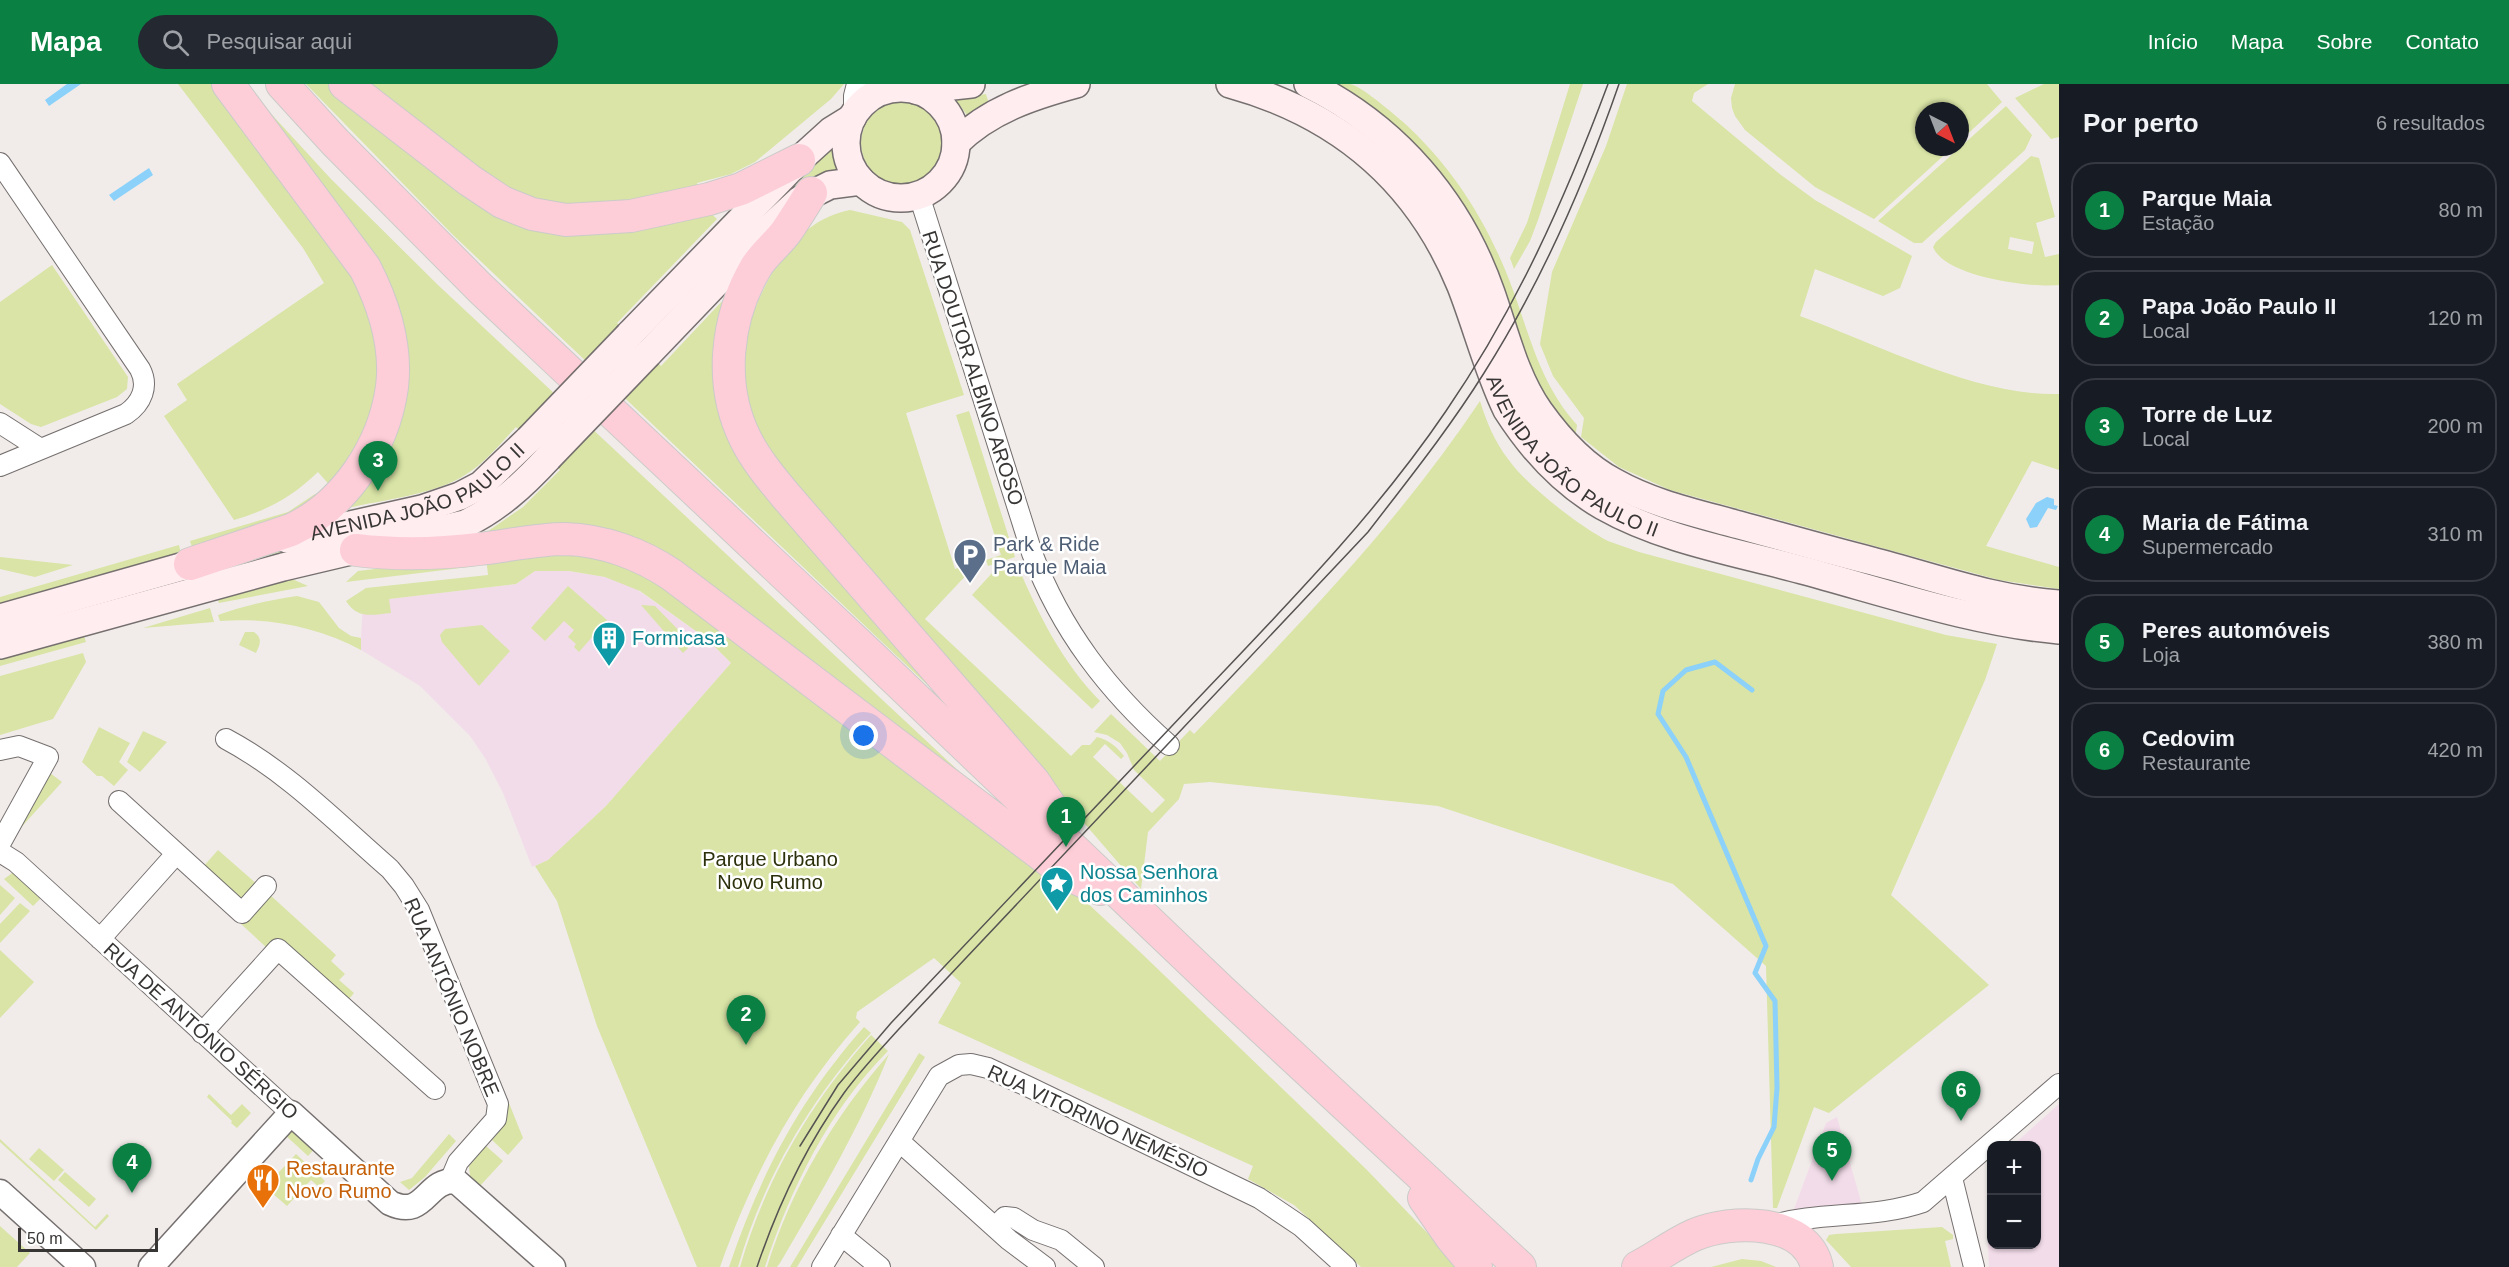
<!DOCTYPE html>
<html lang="pt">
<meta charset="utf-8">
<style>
:root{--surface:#171b24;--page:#242831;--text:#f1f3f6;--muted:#9ea1a6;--line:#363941;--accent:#0b8043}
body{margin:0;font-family:Arial,sans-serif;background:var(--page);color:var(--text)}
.controls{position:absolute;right:18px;bottom:18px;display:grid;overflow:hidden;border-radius:12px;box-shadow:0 2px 4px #0004}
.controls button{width:54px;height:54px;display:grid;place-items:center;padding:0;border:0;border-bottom:2px solid var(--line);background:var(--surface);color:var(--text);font:30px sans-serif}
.compass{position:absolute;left:1915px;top:18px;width:54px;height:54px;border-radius:50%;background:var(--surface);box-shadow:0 2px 4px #0004;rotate:138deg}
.scale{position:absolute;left:18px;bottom:15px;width:140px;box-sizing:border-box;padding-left:6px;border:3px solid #383635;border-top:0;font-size:16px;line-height:21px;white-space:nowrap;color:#383635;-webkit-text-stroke:4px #fff;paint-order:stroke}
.you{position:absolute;left:864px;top:652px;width:21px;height:21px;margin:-15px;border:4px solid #fff;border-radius:50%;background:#1a73e8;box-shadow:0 0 0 9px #1a73e833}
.badge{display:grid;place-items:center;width:39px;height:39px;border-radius:50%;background:var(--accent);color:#fff;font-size:20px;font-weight:700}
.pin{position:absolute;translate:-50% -50px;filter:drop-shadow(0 2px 3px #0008)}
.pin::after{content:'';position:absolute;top:32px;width:21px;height:18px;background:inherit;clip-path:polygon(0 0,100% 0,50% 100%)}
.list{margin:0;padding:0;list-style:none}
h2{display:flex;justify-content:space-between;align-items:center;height:78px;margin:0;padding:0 24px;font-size:26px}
h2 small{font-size:20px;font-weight:400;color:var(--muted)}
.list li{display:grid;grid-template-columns:39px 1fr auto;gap:18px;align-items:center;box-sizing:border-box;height:96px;margin:0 12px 12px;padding:0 12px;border:2px solid var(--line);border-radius:24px}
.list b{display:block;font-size:22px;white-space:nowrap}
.list p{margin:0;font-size:20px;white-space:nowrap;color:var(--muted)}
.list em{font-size:20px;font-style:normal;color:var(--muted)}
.icon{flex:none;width:33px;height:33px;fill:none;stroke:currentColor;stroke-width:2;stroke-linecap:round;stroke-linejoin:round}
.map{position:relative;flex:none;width:2059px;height:1183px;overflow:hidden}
header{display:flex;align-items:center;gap:36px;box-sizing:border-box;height:84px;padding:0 30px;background:var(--accent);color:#fff}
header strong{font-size:28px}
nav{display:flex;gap:33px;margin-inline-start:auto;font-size:21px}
.search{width:420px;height:54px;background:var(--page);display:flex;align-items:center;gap:15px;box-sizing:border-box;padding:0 21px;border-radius:33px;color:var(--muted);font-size:22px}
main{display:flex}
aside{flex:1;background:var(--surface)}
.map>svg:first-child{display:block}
.commercial{fill:#f2dce9}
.green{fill:#d9e4a6;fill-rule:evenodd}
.water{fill:#8bd1fa}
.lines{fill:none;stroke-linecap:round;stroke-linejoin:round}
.stream{stroke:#8bd1fa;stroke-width:5}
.minor-casing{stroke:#75706f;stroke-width:22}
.tertiary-casing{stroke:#75706f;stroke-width:27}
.secondary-casing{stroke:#75706f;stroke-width:30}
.trunk-casing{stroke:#cbcbca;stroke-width:34}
.minor{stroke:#fff;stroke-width:20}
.tertiary{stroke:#fff;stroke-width:24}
.secondary{stroke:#ffedf0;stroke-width:27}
.trunk{stroke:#feced8;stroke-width:32}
.tram{stroke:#565352;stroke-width:1.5}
.secondary-bridge-casing{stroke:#75706f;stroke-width:30;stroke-linecap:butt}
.secondary-bridge{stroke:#ffedf0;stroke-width:27}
.labels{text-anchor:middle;stroke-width:5;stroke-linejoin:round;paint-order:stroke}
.street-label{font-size:20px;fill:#383635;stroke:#fff}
.service-label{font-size:20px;fill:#4e5e75;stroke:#fff;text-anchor:start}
.culture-label{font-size:20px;fill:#0d838f;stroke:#fff;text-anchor:start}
.park-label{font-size:20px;fill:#2d310b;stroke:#fff}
.food-label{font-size:20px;fill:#c56008;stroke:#fff;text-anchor:start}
</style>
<header>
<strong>Mapa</strong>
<div class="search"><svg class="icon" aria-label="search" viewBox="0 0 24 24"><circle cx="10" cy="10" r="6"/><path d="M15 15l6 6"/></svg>Pesquisar aqui</div>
<nav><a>Início</a><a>Mapa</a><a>Sobre</a><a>Contato</a></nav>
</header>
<main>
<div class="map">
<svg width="2059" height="1183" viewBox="0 0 2059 1183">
<rect width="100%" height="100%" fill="#f1ecea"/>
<!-- commercial -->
<path class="commercial" d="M535,487H568L605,493L632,502L707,555L731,579L606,722L548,776L532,783L503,709L485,674L470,652L420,602L361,566V554L363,518L516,500Z
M2059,1020V1183H1989L1987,1142L1991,1107L1992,1160H2036V1062L2013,1061Z
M1837,1033L1864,1128L1791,1133L1826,1039Z"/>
<!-- green -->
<path class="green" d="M178,0H217L356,186L379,246L377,326L333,405L318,388C292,413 268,426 234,436L164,332L187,316L177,300L324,199L303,164Z
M306,0H335L495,123L706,125L717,135L617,239L661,282L727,212L726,320L959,631L452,150Z
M361,0H844L831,15L755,78L731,90L697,99L699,109L620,124L525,118Z
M1332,0C1337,0 1345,0 1350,0C1363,3 1391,28 1402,37C1452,82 1486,136 1510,198C1530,251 1539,298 1577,341L1575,355L1561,339Z
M1570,0H1583L1538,136L1530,157L1514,185L1510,174L1527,139Z
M1627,0H1708L1694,9L1692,17L1781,91L1815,116L1912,172L1900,204L1883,212L1815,185L1800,232C1877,260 1978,313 2059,310V386L2032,377L1986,462L2059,483V505L1999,496L1670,406L1619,383L1581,353L1584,334L1553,292L1540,260L1552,188L1606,62Z
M1735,0H1987L2002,18L1960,57V27H1924V63H1953L1874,135L1815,103L1745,46L1735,32L1732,24L1731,14Z
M2044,0H2059V53L2051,55L2015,14Z
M986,10L989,20L967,31L955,15Z
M861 59a41 41 0 1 1 82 0a41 41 0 1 1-82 0Z
M263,21L331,95L438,201L964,692L685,489L481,452L523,423L560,386L540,366L512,395L469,426L202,494L247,475L430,434L536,362L516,343C500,360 485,379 465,391C436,410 382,416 348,424L401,286Z
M2006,22L2032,51L2025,66L1922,159H1914L1878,137Z
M832,65L839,88L712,188L803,88Z
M2031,72L2039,74L2055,133L2036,139L2045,173L2059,170V201C2031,204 1945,193 1933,163L1936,158ZM2010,153L2034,158L2032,170L2008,165Z
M850,126L902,138L910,146L964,311L906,329L955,485L969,480L971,486L925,535L1071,672L1082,661H1090L1097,653C1109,656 1117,663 1124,672L1121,675L1105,660L1093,673L1152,729L1165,716L1134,686L1127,669L1120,659L1107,651L1094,648L1111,630L1160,677L1190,646L1194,650C1296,544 1398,440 1480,317C1486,337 1495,358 1508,375C1527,402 1579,442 1608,457C1618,461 1629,464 1639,468L1946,551L1997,560L1985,596L1891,811L1989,901L1829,1029L1814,1023L1777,1124H1773L1766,882L1673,800L1438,722L1210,698L1184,700L1179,715L1148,748L1141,805L760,363L739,294L747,227L753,229C772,183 798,136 850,126Z
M52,181L128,293L127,305L117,313L41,343L31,340L0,320V218Z
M969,327L1015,473L988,482L986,476L1001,471L956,331Z
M315,410L321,417L312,424L193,466L190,457L288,428Z
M179,461L181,470L0,522V513Z
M565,464L636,480L1030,771L1084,816L1139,867L1367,1086L1460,1183H1361L1294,1121L1248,1095L1253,1082L938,939L961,899L934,874L857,928L856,934L860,938C794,1012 753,1090 720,1183H697L597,942L557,817L535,782L548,776L606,722L731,579L707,555L640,507L605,493L569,487H535L516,500L389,515L391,529C372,531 357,535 346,517L366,504L488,491L486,472Z
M0,473L73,481L35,493L0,485Z
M476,473L477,482L346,498L358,487Z
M1017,480C1038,530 1062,578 1100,617L1092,625L972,511L993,488Z
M292,495L308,502L219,519L216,511Z
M568,502L607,536L579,568L574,563L576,560L568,553L574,546L564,537L545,557L531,544Z
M297,512L319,518L339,544L351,552L361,554V566C319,543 267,533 220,537L218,531C244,522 269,516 297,512Z
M641,521L655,522L692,560L683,569Z
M210,524L214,538L143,544Z
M482,541L510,567L479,602L442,558L440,551L445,545Z
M245,548H254C263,554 260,561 256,569L239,561Z
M83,549L86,558L0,582V573Z
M83,569L86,578L53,635L0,651V592Z
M99,643L130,659L119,678L128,686L114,702L102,692H97L82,678Z
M143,647L167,658L140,688L127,678Z
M50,689L62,698L17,748Z
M218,766L258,801L242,815H238L203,783Z
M15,787L42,813L33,822L4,795Z
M0,801L15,814L0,831Z
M269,810L336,871L331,877L345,890L339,896L354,909L349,915L312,881L309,883L277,854L267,864L241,840Z
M20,819L30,827L0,859V840Z
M0,866L34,898L0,934Z
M864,943L871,949C810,1016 763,1095 738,1183H729C760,1091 799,1016 864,943Z
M871,951L888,967C830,1025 790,1105 765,1183H740C765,1096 811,1018 871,951Z
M919,969L925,973L797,1183H790Z
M889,970C860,1043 820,1111 780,1179L777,1183H767C792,1103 834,1033 889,970Z
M209,1010L231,1031L242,1020L251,1029L237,1044L231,1039L232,1037L207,1013Z
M507,1014L523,1054L508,1071L492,1056C503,1043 509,1032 507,1014Z
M292,1046L316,1063L308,1072L284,1050Z
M449,1050L456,1057L425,1093L409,1106L400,1098L412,1094Z
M0,1055L95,1143L107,1130L109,1132L96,1146L0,1058Z
M486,1062L503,1077L479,1103L470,1093L469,1082Z
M39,1064L64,1086L54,1097L29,1075Z
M296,1070L325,1097L319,1103L311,1096L287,1122L265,1103Z
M65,1088L96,1115L89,1123L58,1096Z
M0,1142L30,1169L17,1183H0Z
M1942,1143L1953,1151V1155L1945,1157L1951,1183H1851L1826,1156L1829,1151L1836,1150Z
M1742,1175L1761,1177L1776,1183H1711Z"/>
<!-- water -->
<path class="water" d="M67,0H81L49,22L45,16Z
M149,84L153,91L114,117L109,111Z
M2047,413L2054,415V421L2058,422L2056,426L2048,424L2037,443L2030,444L2026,435L2036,419Z"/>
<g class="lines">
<!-- stream -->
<path class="stream" d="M1751,1096L1758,1075L1774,1043L1777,1004L1775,917L1755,889L1766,862L1686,673L1658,630L1663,607L1686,586L1715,578L1752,606"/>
<defs>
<path id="minor" d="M854,30V12L857,0
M0,79L140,285C149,302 142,319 126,330L0,382
M919,111L1032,469C1061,546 1108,607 1169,661
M0,339L39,364
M226,655C288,688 337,739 390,785L404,802L419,826L498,1020L496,1035L458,1078L450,1097
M0,666L19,662L48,673L0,760
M119,717L242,829L266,802
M0,768L16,778L291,1029
M100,855L176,770
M202,949L278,865L435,1005
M899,1057L1009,1156L1045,1183
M1952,1094L1974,1183
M1770,1142C1820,1127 1874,1135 1923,1118L2059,1000
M995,1143L1005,1133L1014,1134L1033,1146L1061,1156L1094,1183
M841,1151L880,1183
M822,1183L939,992L959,981L971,980L988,984L1029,1003L1259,1114L1302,1143L1346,1183"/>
<path id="tertiary" d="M0,1108L83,1183
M151,1183L291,1029L390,1119C426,1136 425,1095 456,1097L553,1183"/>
<g id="secondary">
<path id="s1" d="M1230,0C1339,30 1418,97 1461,202C1477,243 1488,287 1507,326C1532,365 1563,399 1603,422C1663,456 1736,468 1802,486C1884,508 1975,539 2059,546"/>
<path d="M1308,0C1395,43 1459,117 1491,209C1505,249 1515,293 1539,327C1559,355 1583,382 1614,398C1653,420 1696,429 1739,441C1783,453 1828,466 1872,477C1934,493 1995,516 2059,520"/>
<circle cx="901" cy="59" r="55"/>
<path d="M916,6L971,0"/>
<path d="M956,59C989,26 1032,12 1076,0"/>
<path d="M629,251L799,76L831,47L852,34"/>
<path d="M648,270L761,152L800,116L830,101L861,97"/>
<path id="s2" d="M287,455L422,425L460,412L481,401L529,355"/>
<path d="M0,534L209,475"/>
<path d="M0,561L283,483L465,440C498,424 523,401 548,374"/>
</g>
<path id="trunk" d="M282,0L335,58L481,205L872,573L1222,907L1520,1183
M345,0L469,96L502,118L532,130L566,136L631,132L709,115L741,105L799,76
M811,109C803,122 795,135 786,148C777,160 764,170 756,183C726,234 718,301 746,356C756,376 771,394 786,412L1034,698L1055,729
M356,466C397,471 438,470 479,465C507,462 537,455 565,455C603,456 641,470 672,491L1067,790L1100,805
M190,480L291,446C345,421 384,362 392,303C397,262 383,219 365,184L228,0
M1424,1114L1451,1153L1476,1183
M1638,1183C1657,1173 1674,1160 1694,1151C1731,1135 1806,1134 1817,1183"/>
</defs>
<!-- minor casing -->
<use href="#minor" class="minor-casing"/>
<!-- tertiary casing -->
<use href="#tertiary" class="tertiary-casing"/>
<!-- secondary casing -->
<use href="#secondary" class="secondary-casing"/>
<!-- trunk casing -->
<use href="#trunk" class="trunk-casing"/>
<!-- minor -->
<use href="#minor" class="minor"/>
<!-- tertiary -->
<use href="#tertiary" class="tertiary"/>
<!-- secondary -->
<use href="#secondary" class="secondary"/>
<!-- trunk -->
<use href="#trunk" class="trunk"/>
<!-- tram -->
<path class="tram" d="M800,1062L838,1001L891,939C990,835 1089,730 1188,625C1278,530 1372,436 1446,327C1516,225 1565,115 1608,0
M757,1183C778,1121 805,1063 844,1009C860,987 880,966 898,946L1368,448C1408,396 1449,345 1484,289C1541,199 1584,101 1619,0"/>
<defs>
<path id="secondary-bridge" d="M529,355L629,251
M548,374L648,270"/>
</defs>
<!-- secondary-bridge casing -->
<use href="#secondary-bridge" class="secondary-bridge-casing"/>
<!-- secondary-bridge -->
<use href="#secondary-bridge" class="secondary-bridge"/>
</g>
<!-- icons -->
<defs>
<symbol id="parking-pin" viewBox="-11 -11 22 30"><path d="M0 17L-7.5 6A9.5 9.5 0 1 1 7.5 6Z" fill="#5c6f8a" stroke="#fff"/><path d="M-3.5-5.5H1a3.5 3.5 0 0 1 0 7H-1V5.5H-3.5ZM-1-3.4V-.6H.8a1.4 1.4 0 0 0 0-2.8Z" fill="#fff"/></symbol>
<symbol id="building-pin" viewBox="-11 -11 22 30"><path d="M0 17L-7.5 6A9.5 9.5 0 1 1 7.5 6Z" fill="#0f9aa8" stroke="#fff"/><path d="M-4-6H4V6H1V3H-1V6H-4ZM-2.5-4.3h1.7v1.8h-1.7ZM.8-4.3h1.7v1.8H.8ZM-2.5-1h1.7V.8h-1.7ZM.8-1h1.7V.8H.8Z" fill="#fff"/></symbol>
<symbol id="sight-pin" viewBox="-11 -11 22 30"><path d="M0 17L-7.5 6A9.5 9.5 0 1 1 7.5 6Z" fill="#0f9aa8" stroke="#fff"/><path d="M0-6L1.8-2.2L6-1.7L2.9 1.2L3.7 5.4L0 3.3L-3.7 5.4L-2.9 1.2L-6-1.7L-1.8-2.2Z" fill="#fff"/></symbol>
<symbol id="restaurant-pin" viewBox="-11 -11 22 30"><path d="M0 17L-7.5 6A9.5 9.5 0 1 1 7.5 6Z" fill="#e8710a" stroke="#fff"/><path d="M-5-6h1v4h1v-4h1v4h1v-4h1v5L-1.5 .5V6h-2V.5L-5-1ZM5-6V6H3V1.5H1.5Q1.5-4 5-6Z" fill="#fff"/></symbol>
</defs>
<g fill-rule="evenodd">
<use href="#parking-pin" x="951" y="452" width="38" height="52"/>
<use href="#building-pin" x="590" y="535" width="38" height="52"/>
<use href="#sight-pin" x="1038" y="780" width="38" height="52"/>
<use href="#restaurant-pin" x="244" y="1077" width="38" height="52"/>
</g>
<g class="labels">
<!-- street labels -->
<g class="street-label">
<text transform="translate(973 284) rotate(72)" y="7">RUA DOUTOR ALBINO AROSO</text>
<text dy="7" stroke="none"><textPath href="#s1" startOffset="531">AVENIDA JOÃO PAULO II</textPath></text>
<text dy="7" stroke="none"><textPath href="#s2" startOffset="141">AVENIDA JOÃO PAULO II</textPath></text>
<text transform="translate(452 913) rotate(67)" y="7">RUA ANTÓNIO NOBRE</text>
<text transform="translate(201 947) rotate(42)" y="7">RUA DE ANTÓNIO SÉRGIO</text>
<text transform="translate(1098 1037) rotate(25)" y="7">RUA VITORINO NEMÉSIO</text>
</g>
<!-- service labels -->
<g class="service-label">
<text x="993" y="467">Park &amp; Ride<tspan x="993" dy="23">Parque Maia</tspan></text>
</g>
<!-- culture labels -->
<g class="culture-label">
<text x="632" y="561">Formicasa</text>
<text x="1080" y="795">Nossa Senhora<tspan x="1080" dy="23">dos Caminhos</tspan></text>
</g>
<!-- park labels -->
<g class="park-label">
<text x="770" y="782">Parque Urbano<tspan x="770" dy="23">Novo Rumo</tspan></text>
</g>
<!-- food labels -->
<g class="food-label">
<text x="286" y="1091">Restaurante<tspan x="286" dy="23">Novo Rumo</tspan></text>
</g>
</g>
</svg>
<div class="controls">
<button>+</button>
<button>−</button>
</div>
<svg class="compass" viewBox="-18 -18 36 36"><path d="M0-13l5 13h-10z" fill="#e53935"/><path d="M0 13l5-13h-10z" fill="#9ea1a6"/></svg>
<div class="scale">50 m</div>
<div class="you"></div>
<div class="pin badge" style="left:1066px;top:763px">1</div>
<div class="pin badge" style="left:746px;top:961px">2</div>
<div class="pin badge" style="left:378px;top:407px">3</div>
<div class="pin badge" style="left:132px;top:1109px">4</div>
<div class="pin badge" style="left:1832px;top:1097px">5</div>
<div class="pin badge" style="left:1961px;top:1037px">6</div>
</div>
<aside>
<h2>Por perto<small>6 resultados</small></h2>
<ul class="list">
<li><span class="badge">1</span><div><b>Parque Maia</b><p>Estação</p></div><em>80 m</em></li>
<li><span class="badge">2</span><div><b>Papa João Paulo II</b><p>Local</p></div><em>120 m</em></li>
<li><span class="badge">3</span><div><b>Torre de Luz</b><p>Local</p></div><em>200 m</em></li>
<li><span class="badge">4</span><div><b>Maria de Fátima</b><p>Supermercado</p></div><em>310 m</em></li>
<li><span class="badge">5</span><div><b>Peres automóveis</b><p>Loja</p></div><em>380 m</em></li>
<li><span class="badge">6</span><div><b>Cedovim</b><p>Restaurante</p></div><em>420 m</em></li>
</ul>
</aside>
</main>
